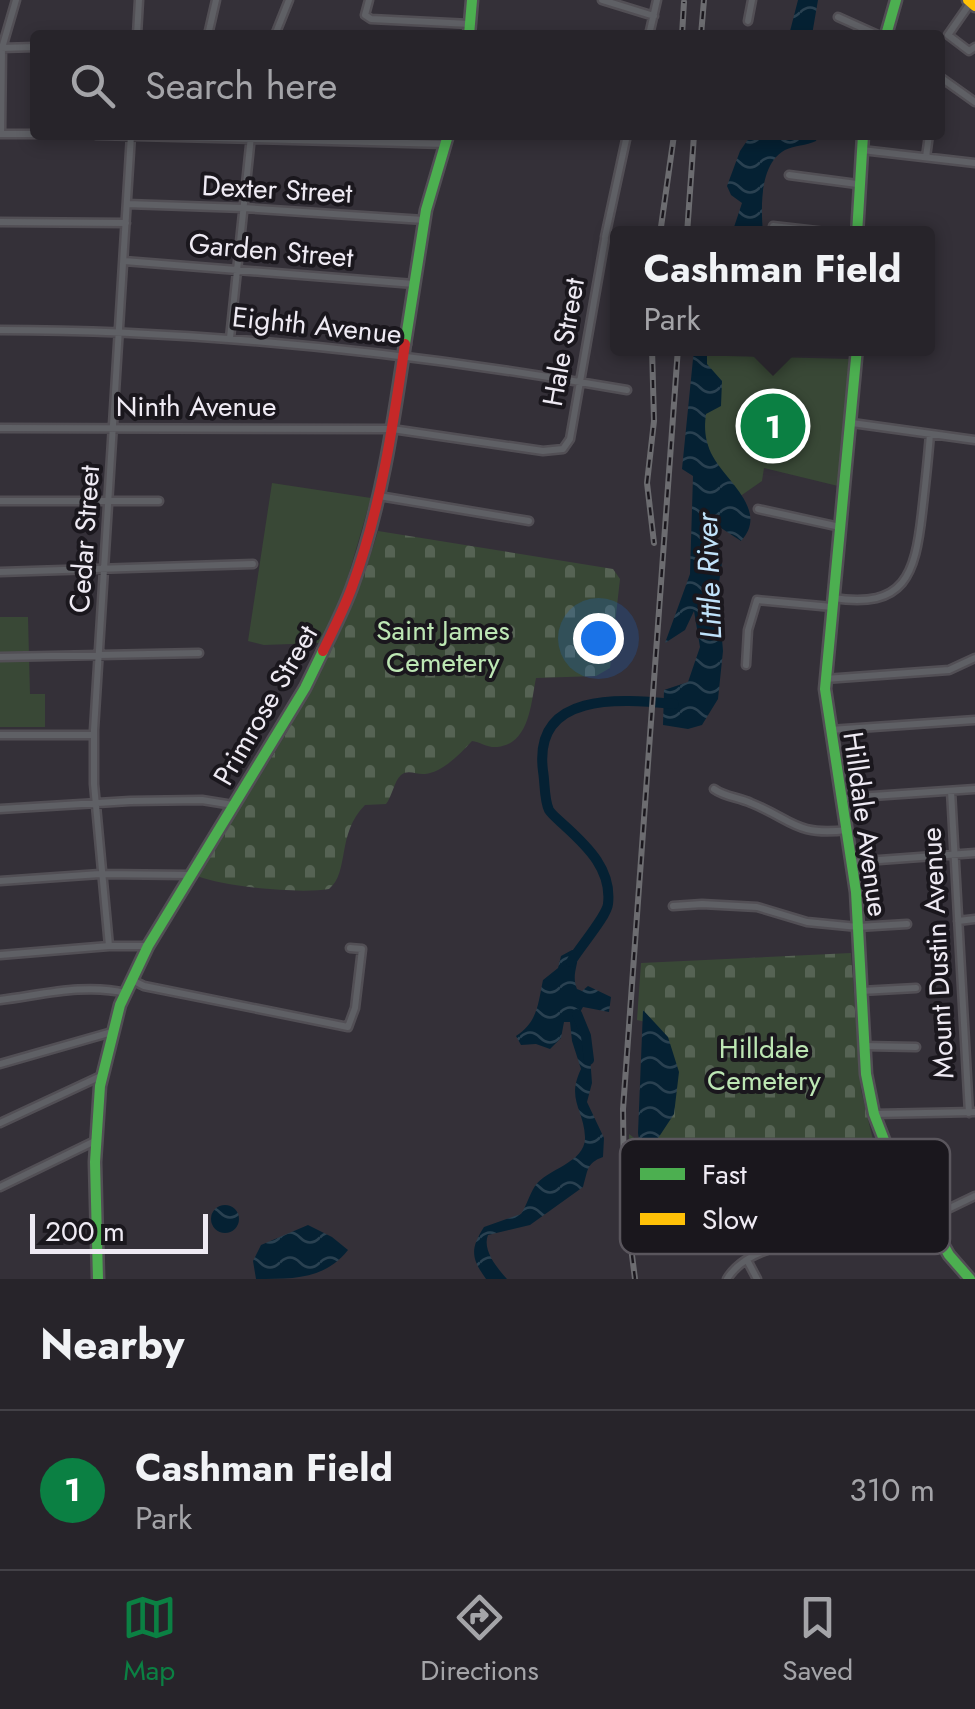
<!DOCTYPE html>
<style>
:root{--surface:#27242a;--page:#2f2c32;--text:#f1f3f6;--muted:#a4a4a8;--line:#434147;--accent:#0b8043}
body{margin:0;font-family:Jost,sans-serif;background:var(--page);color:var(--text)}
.scale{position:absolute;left:30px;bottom:25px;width:178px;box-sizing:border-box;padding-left:10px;border:5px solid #eeeaf3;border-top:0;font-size:28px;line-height:35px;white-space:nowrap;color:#eeeaf3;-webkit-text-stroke:8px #1a171d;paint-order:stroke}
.you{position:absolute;left:598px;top:638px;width:35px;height:35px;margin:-25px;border:8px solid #fff;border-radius:50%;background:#1a73e8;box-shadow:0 0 0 15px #1a73e833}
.badge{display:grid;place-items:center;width:65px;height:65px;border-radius:50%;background:var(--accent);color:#fff;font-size:32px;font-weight:700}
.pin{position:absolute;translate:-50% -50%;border:5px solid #fff;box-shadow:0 2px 10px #0006}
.popup{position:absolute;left:610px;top:226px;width:325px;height:130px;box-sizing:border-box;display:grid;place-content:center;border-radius:10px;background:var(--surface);filter:drop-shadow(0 2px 8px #0005);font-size:32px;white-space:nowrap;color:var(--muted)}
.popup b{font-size:38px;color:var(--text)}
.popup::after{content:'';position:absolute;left:50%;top:100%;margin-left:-20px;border:20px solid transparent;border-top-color:var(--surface)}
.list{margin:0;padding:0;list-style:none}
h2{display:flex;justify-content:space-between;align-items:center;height:130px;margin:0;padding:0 40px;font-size:42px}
h2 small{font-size:32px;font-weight:400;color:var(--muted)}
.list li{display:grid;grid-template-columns:65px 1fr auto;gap:30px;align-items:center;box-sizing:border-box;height:160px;padding:0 40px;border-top:2px solid var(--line)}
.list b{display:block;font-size:38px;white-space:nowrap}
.list p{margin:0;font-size:32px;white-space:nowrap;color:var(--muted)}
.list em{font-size:32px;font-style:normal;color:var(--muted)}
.icon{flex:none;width:55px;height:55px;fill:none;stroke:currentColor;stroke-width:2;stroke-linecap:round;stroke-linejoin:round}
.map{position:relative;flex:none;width:975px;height:1279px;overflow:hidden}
.search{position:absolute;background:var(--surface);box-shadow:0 5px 15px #0003;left:30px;right:30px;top:30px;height:110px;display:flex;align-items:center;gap:25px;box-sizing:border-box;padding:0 35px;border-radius:10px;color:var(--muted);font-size:38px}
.sheet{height:290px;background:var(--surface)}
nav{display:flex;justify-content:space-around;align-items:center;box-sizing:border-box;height:140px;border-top:2px solid var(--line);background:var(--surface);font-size:28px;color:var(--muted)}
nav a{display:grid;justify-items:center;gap:5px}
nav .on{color:var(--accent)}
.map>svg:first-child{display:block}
.cemetery{fill:url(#cemetery-stones)}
.park{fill:#394836}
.water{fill:url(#water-waves)}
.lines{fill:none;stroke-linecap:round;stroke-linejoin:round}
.river{stroke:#052133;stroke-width:10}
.street-casing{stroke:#524f55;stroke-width:11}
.fast-casing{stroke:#524f55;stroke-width:15}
.slow-casing{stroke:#524f55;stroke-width:15}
.jam-casing{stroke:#524f55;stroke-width:15}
.street{stroke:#5f6065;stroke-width:6}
.fast{stroke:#4caf50;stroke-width:10}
.slow{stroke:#ffc107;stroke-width:10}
.jam{stroke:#c62828;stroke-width:10}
.rail-casing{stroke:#6c6c70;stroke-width:6}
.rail{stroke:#1a171d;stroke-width:2.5;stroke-dasharray:8;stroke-linecap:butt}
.labels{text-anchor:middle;stroke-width:8;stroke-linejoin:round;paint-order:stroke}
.street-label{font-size:28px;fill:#eeeaf3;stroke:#1a171d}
.park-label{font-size:28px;fill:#bde7b4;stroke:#1a171d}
.water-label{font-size:30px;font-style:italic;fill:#c0e2fa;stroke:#1a171d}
.key{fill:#1a171d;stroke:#5a565d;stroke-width:2.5}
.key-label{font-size:28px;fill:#eeeaf3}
</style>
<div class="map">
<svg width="975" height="1279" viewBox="0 0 975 1279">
<defs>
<pattern id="cemetery-stones" width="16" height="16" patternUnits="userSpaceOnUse" patternTransform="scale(2.5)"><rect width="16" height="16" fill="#394836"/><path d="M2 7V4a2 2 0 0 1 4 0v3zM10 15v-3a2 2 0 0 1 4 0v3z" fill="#566354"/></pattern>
<pattern id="water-waves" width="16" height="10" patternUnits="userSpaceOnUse" patternTransform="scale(2.5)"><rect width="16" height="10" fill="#052133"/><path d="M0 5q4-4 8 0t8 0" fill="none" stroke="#2a4151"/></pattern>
</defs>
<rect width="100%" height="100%" fill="#343038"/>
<!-- cemetery -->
<path class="cemetery" d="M378,531L613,569L620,579L610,668L596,676L536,678C531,702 530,744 497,747C488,748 480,742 472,741C460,754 443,772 425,774C417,775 408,769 401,775C394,781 392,797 386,804L365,805C336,834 350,872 329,889C300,894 225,887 197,876C267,764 341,659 378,531Z
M851,953L861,1090L873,1140L903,1198L711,1216L710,1163L629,1172V1134L646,1147V1022L637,1020L641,963Z"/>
<!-- park -->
<path class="park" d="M717,349L727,356L849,359L838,486L764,468L762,481L739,497C697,456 698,405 706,350Z
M272,483L371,498L345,587L320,643L264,645L248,641Z
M0,617H28L30,694H45V727H0Z"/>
<!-- water -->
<path class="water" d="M798,0H818L812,35H789Z
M751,135H818L816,141C806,146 795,145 785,150C759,164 761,208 763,233H732L742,203L731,195L727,186L740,151Z
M694,349H722L724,351L713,350L707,355V364L722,381L721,406L706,414C704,429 705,439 711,453C724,480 770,510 741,541L721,528L717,535L722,562L718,590L723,651L718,699L702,725L688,729L663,725L664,690L688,682L700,647L694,611L685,630L665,643L690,574L693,476L682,469Z
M572,950L578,951C579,965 571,975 577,989L582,991L588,986L611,997L609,1012L583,1007L579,1014L590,1056L592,1083L587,1102L604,1138L603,1157C586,1163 588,1171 583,1187L530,1225L488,1235C482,1250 497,1268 507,1279H486C471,1258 470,1249 484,1227L521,1214C527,1205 529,1195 535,1186C546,1169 586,1163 585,1137C584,1109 566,1100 581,1069L572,1041L570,1022H564L561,1038L550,1049L536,1044L521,1045L516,1036C538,1022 538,1003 543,980L558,968L561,956Z
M643,1010L668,1037L679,1072L674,1114L649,1152L640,1147L638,1133Z
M211 1219a14 14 0 1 1 28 0a14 14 0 1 1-28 0Z
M308,1225L332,1237L348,1250C325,1279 295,1279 256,1279L253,1261L261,1245Z"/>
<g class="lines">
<!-- river -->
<path class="river" d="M571,962C579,948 607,916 608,904C612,870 588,847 565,826C561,822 552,815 549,810C544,800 545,782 543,771C533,691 620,699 674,704
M577,1014L586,1036L589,1060"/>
<defs>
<path id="street" d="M369,0L365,15L371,19L470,24
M602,0L654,16
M971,2L948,35L969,51L975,47
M838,17L878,35
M748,21L752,0
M137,35L139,0
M208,35L216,0
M275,35L289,0
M649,35L657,0
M1,48L35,47
M940,77L975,102
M1,134L2,48L16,0
M1,134H35
M96,135L446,144
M862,150L975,163
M926,157L929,135
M789,175L857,184
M127,204L244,208L424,220
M0,222L126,223
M773,226L843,234
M605,237L627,135
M124,261L414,284
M0,330C210,330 420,354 627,390
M230,338L251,136
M852,423L975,440
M0,428L392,429L543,451L563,449L570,439L605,239
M379,496L529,521
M0,501H159
M758,509L840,527
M0,572L253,564
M833,598C905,609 915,575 922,513C925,487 928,460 930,434
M0,657L199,653
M746,665L748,630L757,600L832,607
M825,679L949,670L975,658
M830,730L975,720
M0,735H94
M714,789C725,797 738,797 751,803C793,820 795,836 847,830
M951,791L969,1113
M843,798L975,789
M0,809L130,801L202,800L233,805
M852,862L975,853
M0,881L100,874L190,875
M673,906L702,904L757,907L807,922L858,927L907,924
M958,921L975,919
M109,946L94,784V730L131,135
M0,955L109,946H148
M132,980L144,986L348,1027L355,1008L362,949L350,948
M861,991L916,988
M0,1000C41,995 85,983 126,993
M863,1046L916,1047
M0,1064L112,1032
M874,1114L975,1112
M0,1123L101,1076
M0,1187L97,1140
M927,1219L975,1196
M747,1260L757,1279
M727,1279C760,1225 877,1245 932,1228"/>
<path id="fast" d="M469,35L472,0
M886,35L896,0
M857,234L863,135
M405,344L426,210L448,135
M857,348L825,689L856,892L866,1074L874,1114L886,1145L949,1255L970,1279
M98,1279L95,1162L100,1086L120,1005L148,946L305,688L323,651"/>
<path id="slow" d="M968,0L975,6"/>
<path id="jam" d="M323,651C333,630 344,609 352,587C381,508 393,426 405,344"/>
</defs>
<!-- street casing -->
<use href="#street" class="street-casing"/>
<!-- fast casing -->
<use href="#fast" class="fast-casing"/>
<!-- slow casing -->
<use href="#slow" class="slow-casing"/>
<!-- jam casing -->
<use href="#jam" class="jam-casing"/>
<!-- street -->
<use href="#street" class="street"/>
<!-- fast -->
<use href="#fast" class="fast"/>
<!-- slow -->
<use href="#slow" class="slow"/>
<!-- jam -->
<use href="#jam" class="jam"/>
<defs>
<path id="rail" d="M682,35L684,2
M701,35L704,0
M660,234L674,135
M687,234L694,135
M652,348L654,421L647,483L654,543
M635,1279L624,1191L623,1109L678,348"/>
</defs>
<!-- rail casing -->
<use href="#rail" class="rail-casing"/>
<!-- rail -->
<use href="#rail" class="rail"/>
</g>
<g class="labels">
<!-- street labels -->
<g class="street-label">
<text transform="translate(277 189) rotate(3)" y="10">Dexter Street</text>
<text transform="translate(271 250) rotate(5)" y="10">Garden Street</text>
<text transform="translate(317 325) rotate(6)" y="10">Eighth Avenue</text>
<text transform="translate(563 342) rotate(-80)" y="10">Hale Street</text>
<text x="196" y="416">Ninth Avenue</text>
<text transform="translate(84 539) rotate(-86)" y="10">Cedar Street</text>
<text transform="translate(265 705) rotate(-60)" y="10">Primrose Street</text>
<text transform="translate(866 824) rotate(82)" y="10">Hilldale Avenue</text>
<text transform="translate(937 953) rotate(-93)" y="10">Mount Dustin Avenue</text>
</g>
<!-- park labels -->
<g class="park-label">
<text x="443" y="640">Saint James<tspan x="443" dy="32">Cemetery</tspan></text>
<text x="764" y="1058">Hilldale<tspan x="764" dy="32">Cemetery</tspan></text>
</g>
<!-- water labels -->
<g class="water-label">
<text transform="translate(709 576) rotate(-92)" y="10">Little River</text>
</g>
</g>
<!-- legend -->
<rect x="620" y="1139" width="330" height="115" rx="15" class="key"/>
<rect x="640" y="1168" width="45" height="12" fill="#4caf50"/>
<rect x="640" y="1213" width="45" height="12" fill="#ffc107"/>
<g class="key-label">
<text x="702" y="1184">Fast</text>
<text x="702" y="1229">Slow</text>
</g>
</svg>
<div class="scale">200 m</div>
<div class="you"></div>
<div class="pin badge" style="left:773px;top:426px">1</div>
<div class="popup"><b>Cashman Field</b>Park</div>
<div class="search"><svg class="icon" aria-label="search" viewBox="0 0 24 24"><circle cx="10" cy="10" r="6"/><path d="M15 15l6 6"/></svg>Search here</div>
</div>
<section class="sheet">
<h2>Nearby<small></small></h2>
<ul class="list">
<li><span class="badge">1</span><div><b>Cashman Field</b><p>Park</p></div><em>310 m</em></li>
</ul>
</section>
<nav>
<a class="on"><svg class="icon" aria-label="map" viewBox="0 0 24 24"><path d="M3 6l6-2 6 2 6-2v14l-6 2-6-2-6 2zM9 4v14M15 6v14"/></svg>Map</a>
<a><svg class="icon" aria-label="directions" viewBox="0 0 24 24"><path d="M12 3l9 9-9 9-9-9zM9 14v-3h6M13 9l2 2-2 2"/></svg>Directions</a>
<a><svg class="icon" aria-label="saved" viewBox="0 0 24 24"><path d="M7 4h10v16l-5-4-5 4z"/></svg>Saved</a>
</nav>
